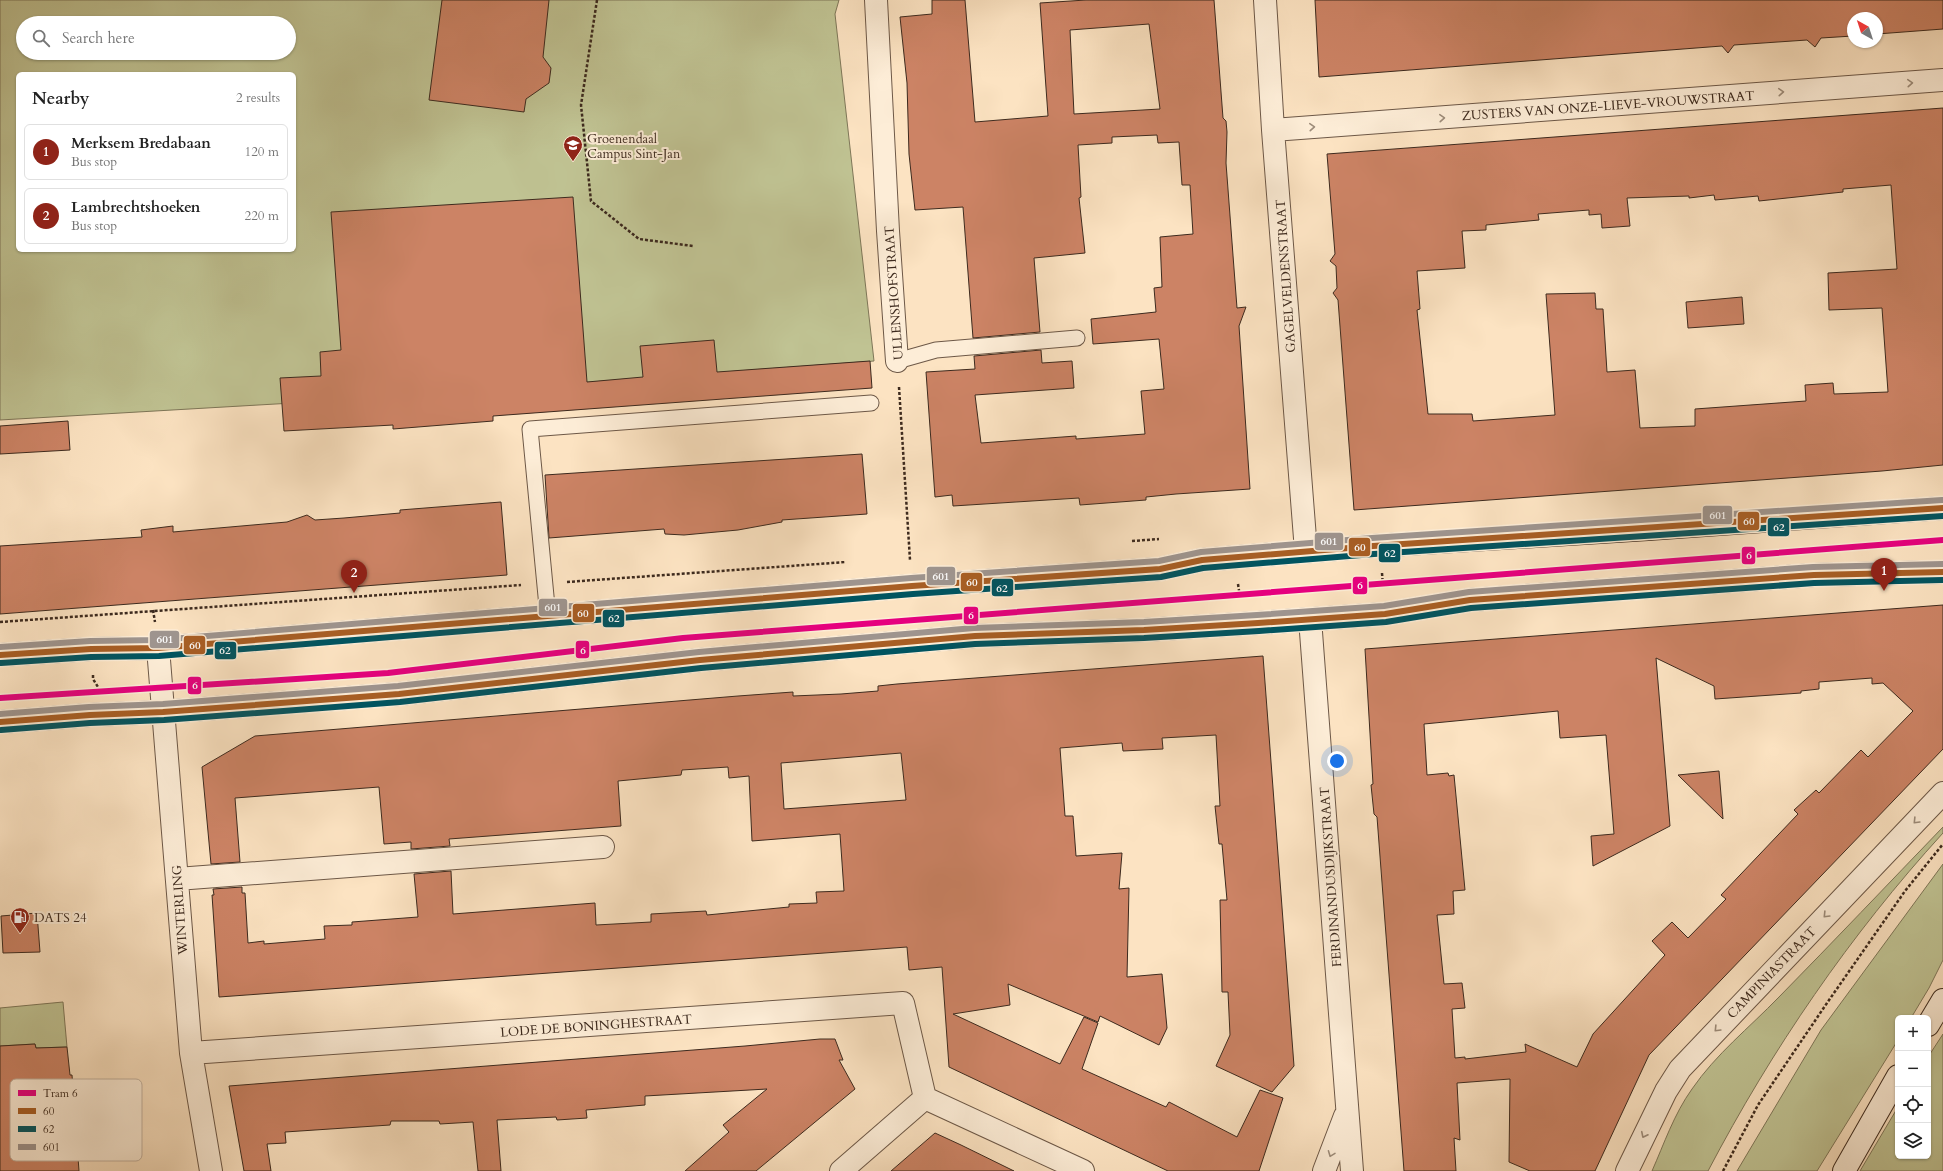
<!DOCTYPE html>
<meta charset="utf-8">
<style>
:root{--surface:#fff;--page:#f2f2f2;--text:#222;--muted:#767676;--line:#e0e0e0;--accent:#8f2418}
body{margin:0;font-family:Cardo,serif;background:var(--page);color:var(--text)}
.controls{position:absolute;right:12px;bottom:12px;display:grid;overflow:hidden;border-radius:6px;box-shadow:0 1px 3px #0004}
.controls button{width:36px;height:36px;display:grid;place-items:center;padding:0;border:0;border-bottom:1px solid var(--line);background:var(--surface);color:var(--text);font:20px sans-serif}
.compass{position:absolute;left:1847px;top:12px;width:36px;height:36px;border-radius:50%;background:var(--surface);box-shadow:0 1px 3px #0004;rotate:321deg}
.you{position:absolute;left:1337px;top:761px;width:14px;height:14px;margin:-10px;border:3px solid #fff;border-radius:50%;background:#1a73e8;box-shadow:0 0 0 6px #1a73e833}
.badge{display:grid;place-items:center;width:26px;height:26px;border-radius:50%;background:var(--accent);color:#fff;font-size:13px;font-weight:700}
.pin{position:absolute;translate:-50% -33px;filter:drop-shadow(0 1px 2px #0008)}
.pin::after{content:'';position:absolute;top:21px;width:14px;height:12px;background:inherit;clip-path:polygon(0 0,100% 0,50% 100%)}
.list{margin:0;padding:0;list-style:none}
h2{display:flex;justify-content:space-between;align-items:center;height:52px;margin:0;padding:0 16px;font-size:17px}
h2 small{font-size:13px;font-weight:400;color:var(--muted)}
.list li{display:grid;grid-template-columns:26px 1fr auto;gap:12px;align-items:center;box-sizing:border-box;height:56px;margin:0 8px 8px;padding:0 8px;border:1px solid var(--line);border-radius:6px}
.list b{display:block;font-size:15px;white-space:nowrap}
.list p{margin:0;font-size:13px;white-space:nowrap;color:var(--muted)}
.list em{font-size:13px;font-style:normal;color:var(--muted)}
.icon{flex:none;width:22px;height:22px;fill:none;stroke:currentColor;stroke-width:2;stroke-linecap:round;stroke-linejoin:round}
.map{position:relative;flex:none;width:1943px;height:1171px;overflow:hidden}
.search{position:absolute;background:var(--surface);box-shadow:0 1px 3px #0004;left:16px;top:16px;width:280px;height:44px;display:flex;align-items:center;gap:10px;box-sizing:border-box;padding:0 14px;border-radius:22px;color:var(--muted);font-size:15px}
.panel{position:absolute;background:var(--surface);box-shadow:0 1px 3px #0004;left:16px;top:72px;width:280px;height:180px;border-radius:6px}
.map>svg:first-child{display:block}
.green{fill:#c0c393;stroke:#7e7658;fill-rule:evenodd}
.building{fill:#cc8365;stroke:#3d2a1e;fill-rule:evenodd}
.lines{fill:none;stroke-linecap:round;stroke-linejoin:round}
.lane-casing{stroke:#6d5847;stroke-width:17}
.street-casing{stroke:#6d5847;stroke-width:24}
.secondary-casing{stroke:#3d2a1e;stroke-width:24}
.primary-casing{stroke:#3d2a1e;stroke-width:24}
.path{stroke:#3d2a1e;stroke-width:2.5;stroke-dasharray:3 2;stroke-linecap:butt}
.lane{stroke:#fdedd7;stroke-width:15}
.street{stroke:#fdedd7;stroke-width:22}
.secondary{stroke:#fdedd7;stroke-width:22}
.primary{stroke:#eec281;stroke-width:22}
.bus-1-casing{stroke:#fdedd7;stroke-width:9}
.bus-2-casing{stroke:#fdedd7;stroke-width:9}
.bus-3-casing{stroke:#fdedd7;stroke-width:9}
.bus-1{stroke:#a85e24;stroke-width:6}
.bus-2{stroke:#005460;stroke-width:6}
.bus-3{stroke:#9e948e;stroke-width:6}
.tram-1-casing{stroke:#fdedd7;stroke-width:9}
.tram-1{stroke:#e6007e;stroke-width:6}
.oneway{stroke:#9d8c7a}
.labels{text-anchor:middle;stroke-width:4;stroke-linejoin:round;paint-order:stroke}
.street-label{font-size:13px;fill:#3d2a1e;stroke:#fdedd7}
.poi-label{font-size:13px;fill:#3d2a1e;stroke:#fdedd7;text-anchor:start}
.key{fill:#fdedd7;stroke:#c3b2a0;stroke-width:1}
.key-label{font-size:11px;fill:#3d2a1e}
.line-badge{stroke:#fdedd7;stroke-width:1.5}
.badge-label{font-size:11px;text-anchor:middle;font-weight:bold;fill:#fff}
</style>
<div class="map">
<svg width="1943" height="1171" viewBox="0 0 1943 1171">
<rect width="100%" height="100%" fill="#fce3c2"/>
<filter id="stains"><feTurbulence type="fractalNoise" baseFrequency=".005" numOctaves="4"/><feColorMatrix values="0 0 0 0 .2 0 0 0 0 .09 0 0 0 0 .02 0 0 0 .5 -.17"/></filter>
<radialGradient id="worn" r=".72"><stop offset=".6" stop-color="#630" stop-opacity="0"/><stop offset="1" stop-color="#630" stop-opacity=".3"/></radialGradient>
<!-- green -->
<path class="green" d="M0,0H839L835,14L874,361L362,399L0,420ZM23,23H289V53H23ZM18,74H294V250H18Z
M1943,827V833C1850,935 1772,1049 1708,1171H1652C1664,1144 1674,1114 1692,1089C1716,1054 1749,1028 1779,997C1834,941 1888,884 1943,827Z
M1943,864V960L1929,988L1911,1018H1898V1040L1817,1171H1737L1821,1030Z
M63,1002L67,1047L36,1048L35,1044L0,1046V1008Z
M1943,1034V1171H1860L1898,1107V1156H1928V1057Z"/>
<!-- building -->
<path class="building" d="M442,0H549L543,57L551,68L549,83L526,99L524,112L429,100Z
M932,0H965L975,122L1048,116L1040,3L1086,0H1214L1223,118L1226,121L1227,132L1226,163L1237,308L1246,307L1239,326L1250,489L1176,494L1146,497V500L1080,505L1079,498L953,506L952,495L935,497L926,372L975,369L974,356L1041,350L1042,363L1072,361L1074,388L975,395L981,443L1076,436V439L1145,434L1141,391L1164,389L1159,339L1093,344L1091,319L1156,312L1154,288L1162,287L1160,237L1193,234L1190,185H1182L1179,142L1158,143L1157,135L1112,137V143L1078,145L1081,197L1079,198L1085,253L1034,258L1040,332L973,338L963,207L915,210L909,154L907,83L900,17L932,14ZM1149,24L1160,109L1074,114L1070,30Z
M1315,0H1943V29L1877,34V18H1853V36L1821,38L1815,47L1807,40L1734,45L1728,53L1722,46L1319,77Z
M1943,108V465L1882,471L1354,510L1338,300L1333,293L1337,288L1336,266L1330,261L1335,254L1327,154ZM1891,185L1897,269L1828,273L1829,310L1882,308L1888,392L1834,394L1833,383L1805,385L1806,401L1695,409V426L1640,428L1635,370L1607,372L1603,309H1596L1595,293L1546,294L1555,415L1473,421L1472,414H1428L1417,310L1420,309L1417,271L1465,268L1462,231L1486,230V225L1539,220L1538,214L1589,210V215L1601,214L1602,228L1630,226L1627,198L1689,196V198L1714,195L1715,200L1758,196L1759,201L1843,192V189Z
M573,197L587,382L643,377L640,346L714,340L717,372L870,361L872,388L493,416V421L393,429V425L284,431L280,378L321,376L320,352L341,350L331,212Z
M1742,297L1744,324L1688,328L1686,302Z
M68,421L70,450L0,454V426Z
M862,454L867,514L782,520V522L738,530L684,535L665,534L664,529L549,538L545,475Z
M501,502L507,575L0,614V546L142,537L141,530L173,526V532L287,522L307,515L315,520L344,518L400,513V510Z
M1943,605V749L1649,1055L1595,1171H1530L1509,1162L1510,1079L1457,1083L1460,1140L1454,1138L1456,1171H1404L1377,817L1374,814L1371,785L1373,784L1365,649ZM1656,658L1714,686L1715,699L1801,693V691L1819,689V682L1872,678V684L1883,683L1913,711L1868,757L1861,750L1819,793L1816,790L1794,810L1798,814L1721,895L1726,899L1688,938L1672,922L1652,941L1665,955L1593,1034L1577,1067L1525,1044L1526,1052L1465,1059V1057L1455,1058L1452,1009L1465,1008L1462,983L1444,984L1437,915L1454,914L1453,891L1465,890L1454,775L1449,776L1448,773L1427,775L1424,724L1558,711L1560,738L1606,735L1614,834L1591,836L1593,866L1670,826Z
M1263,656L1294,1066L1272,1092L1216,1066L1230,1035L1228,992H1222L1220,900H1227L1222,844H1219L1215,806H1220L1216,735L1162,738L1163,749L1123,751L1122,743L1060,748L1065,816H1073L1076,856L1122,853L1119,889L1129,888L1127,977L1162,974L1167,1028L1159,1045L1100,1016L1098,1022L1008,984L1010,1005L953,1014L1060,1064L1084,1017L1098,1023L1082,1069L1166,1107L1169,1102L1237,1137L1260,1090L1283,1098L1259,1171H1168L949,1067L942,967L909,970L907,947L219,997L212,895H214L213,889L242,887V893H245L248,943L264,941V944L325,939L324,926L352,925V922L418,917L414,874L451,871L453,914L595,903L596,925L651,922V914L706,911L707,915L789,907V904L817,903L816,892L844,891L840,834L752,841L749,776L729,778L728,767L682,770L681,775L618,781L621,826L449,839L450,846L411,849V842L384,844L379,787L235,798L240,862L211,864L202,767L255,736L738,696L793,692V696L841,694L878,691V686L897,684ZM901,753L906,800L784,809L781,763Z
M1719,771L1723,819L1678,775Z
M37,913L40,952L3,953L1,916Z
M820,1039H835L843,1060H839L855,1089L756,1171H685L729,1132L723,1125L767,1089L645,1096V1105L586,1110L587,1118L557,1120L556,1117L497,1120L501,1171H478L473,1122L440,1124L439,1121H391L390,1125L285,1132L286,1143L267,1144L271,1171H244L229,1086L745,1046Z
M35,1044L36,1048L67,1047L70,1075H72L79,1171H0V1046Z
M935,1133L961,1145L1014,1171H891Z"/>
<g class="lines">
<defs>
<path id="lane" d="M897,361L936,350L1077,338
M548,617L530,429L871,403"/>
<path id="street" d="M876,0L888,231L897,361
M1265,0L1273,130L1306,551
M1273,130L1943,80
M1310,619L1352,1171
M158,648L191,1053L211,1171
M177,879L603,847
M191,1053L903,1003L925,1098
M925,1098L1083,1171
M841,1171L925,1098
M1324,1171L1345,1116
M1627,1171L1666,1091L1680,1069L1943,793"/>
<path id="secondary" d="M1928,1025L1943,1000
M1844,1171L1898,1076"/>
<path id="primary" d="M0,655L91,649L158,648L912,586L1160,569L1202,560L1373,546L1648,529L1943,508
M0,722L90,715L163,712L399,694L700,660L975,636L1144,630L1258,623L1385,614L1470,600L1814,575L1943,572"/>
</defs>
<!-- lane casing -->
<use href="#lane" class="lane-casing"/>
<!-- street casing -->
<use href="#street" class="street-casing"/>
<!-- secondary casing -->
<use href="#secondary" class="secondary-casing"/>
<!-- primary casing -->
<use href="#primary" class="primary-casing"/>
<!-- path -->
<path class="path" d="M597,0L581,105L591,201L639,239L693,246
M899,387L910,560
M1132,541L1159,539
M1382,573L1383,586
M567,582L846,562
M1238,584L1240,597
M153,610L155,622
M0,622L521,585
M93,675V679L98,687
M1723,1171L1758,1105L1827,1003L1905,891L1943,844"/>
<!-- lane -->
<use href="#lane" class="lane"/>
<!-- street -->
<use href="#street" class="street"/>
<!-- secondary -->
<use href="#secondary" class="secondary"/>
<!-- primary -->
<use href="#primary" class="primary"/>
<defs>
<path id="bus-1" d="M0,655L91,649L158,648L912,586L1160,569L1202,560L1373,546L1943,508
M0,722L90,715L163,712L399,694L700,660L975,636L1144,630L1258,623L1385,614L1470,600L1814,575L1943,572"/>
<path id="bus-2" d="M1,663L91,657L159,656L913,594L1161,577L1203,568L1374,554L1943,516
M1,730L90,723L164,720L400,702L701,668L975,644L1144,638L1259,631L1386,622L1471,608L1814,583L1943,580"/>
<path id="bus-3" d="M0,647L90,641L158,640L911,578L1159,561L1201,552L1372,538L1942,500
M0,714L89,707L163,704L398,686L699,652L974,628L1144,622L1257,615L1384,606L1469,592L1813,567L1943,564"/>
</defs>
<!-- bus-1 casing -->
<use href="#bus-1" class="bus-1-casing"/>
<!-- bus-2 casing -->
<use href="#bus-2" class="bus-2-casing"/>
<!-- bus-3 casing -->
<use href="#bus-3" class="bus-3-casing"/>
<!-- bus-1 -->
<use href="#bus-1" class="bus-1"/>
<!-- bus-2 -->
<use href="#bus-2" class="bus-2"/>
<!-- bus-3 -->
<use href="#bus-3" class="bus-3"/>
<defs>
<path id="tram-1" d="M0,698L388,673L683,638L1943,540"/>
</defs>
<!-- tram-1 casing -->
<use href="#tram-1" class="tram-1-casing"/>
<!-- tram-1 -->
<use href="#tram-1" class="tram-1"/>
</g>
<!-- one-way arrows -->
<defs><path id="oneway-chevron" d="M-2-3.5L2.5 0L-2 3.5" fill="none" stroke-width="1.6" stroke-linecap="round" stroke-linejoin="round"/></defs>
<g class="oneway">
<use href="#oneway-chevron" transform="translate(1910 83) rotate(-4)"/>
<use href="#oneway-chevron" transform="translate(1781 92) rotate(-4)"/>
<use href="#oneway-chevron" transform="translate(1442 118) rotate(-4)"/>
<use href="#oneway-chevron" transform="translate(1312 127) rotate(-4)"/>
<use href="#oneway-chevron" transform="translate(1916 821) rotate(134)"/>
<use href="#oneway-chevron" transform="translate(1826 915) rotate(134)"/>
<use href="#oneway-chevron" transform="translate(1717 1029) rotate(134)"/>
<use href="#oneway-chevron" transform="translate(1644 1135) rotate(116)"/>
<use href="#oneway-chevron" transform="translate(1331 1154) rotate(111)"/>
</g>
<!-- icons -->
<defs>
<symbol id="school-pin" viewBox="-11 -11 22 30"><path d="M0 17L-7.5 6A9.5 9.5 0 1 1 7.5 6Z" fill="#8f2418" stroke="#fdedd7"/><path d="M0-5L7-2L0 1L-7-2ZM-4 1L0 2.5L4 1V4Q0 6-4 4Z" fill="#fff"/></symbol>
<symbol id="fuel-pin" viewBox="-11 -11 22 30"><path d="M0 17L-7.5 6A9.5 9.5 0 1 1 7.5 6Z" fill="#8f2418" stroke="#fdedd7"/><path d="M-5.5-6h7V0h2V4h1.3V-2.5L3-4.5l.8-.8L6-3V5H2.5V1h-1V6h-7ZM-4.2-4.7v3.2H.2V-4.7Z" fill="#fff"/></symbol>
</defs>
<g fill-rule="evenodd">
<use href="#school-pin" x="562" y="134" width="22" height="30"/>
<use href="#fuel-pin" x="9" y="906" width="22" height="30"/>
</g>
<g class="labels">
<!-- street labels -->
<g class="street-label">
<text transform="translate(1608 105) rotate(-4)" y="5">ZUSTERS VAN ONZE-LIEVE-VROUWSTRAAT</text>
<text transform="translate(1285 276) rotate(-94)" y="5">GAGELVELDENSTRAAT</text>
<text transform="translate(893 293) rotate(-94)" y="5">ULLENSHOFSTRAAT</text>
<text transform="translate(1330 877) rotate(-94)" y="5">FERDINANDUSDIJKSTRAAT</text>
<text transform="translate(179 910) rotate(-94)" y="5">WINTERLING</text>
<text transform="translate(1771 972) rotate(-46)" y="5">CAMPINIASTRAAT</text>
<text transform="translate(596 1025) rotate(-4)" y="5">LODE DE BONINGHESTRAAT</text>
</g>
<!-- poi labels -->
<g class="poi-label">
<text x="587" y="143">Groenendaal<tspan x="587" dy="15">Campus Sint-Jan</tspan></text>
<text x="34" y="922">DATS 24</text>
</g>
</g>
<!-- legend -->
<rect x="10" y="1079" width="132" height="82" rx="6" class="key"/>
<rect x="18" y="1090" width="18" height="6" fill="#e6007e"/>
<rect x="18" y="1108" width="18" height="6" fill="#a85e24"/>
<rect x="18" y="1126" width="18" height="6" fill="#005460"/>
<rect x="18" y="1144" width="18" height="6" fill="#9e948e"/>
<g class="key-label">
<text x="43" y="1097">Tram 6</text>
<text x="43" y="1115">60</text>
<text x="43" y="1133">62</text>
<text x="43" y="1151">601</text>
</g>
<g class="line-badge">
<rect x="1702" y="505" width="31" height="20" rx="4" fill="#9e948e"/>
<rect x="1737" y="511" width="23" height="20" rx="4" fill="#a85e24"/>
<rect x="1767" y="517" width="23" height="20" rx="4" fill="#005460"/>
<rect x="1314" y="532" width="30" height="19" rx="4" fill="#9e948e"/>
<rect x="1348" y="537" width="23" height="20" rx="4" fill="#a85e24"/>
<rect x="1378" y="543" width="23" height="20" rx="4" fill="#005460"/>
<rect x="1741" y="546" width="15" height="19" rx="4" fill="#e6007e"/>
<rect x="926" y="566" width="30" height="20" rx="4" fill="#9e948e"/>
<rect x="960" y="572" width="23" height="20" rx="4" fill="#a85e24"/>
<rect x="1352" y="576" width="16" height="19" rx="4" fill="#e6007e"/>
<rect x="991" y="578" width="23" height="19" rx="4" fill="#005460"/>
<rect x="538" y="598" width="30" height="19" rx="4" fill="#9e948e"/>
<rect x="572" y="603" width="23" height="20" rx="4" fill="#a85e24"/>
<rect x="963" y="606" width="16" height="19" rx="4" fill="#e6007e"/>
<rect x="602" y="609" width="23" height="19" rx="4" fill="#005460"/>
<rect x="149" y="630" width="31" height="19" rx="4" fill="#9e948e"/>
<rect x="183" y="635" width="23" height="20" rx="4" fill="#a85e24"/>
<rect x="575" y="640" width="15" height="19" rx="4" fill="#e6007e"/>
<rect x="214" y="641" width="23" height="19" rx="4" fill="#005460"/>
<rect x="187" y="676" width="15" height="19" rx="4" fill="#e6007e"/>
</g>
<g class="badge-label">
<text x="1718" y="519">601</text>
<text x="1749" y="525">60</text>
<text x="1779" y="531">62</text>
<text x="1329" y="545">601</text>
<text x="1360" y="551">60</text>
<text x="1390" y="557">62</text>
<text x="1749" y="559">6</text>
<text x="941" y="580">601</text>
<text x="972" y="586">60</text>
<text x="1360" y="589">6</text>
<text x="1002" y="592">62</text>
<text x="553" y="611">601</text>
<text x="583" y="617">60</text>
<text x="971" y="619">6</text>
<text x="614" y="622">62</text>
<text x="165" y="643">601</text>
<text x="195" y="649">60</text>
<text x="583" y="654">6</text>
<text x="225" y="654">62</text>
<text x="195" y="689">6</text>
</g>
<rect width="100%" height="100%" filter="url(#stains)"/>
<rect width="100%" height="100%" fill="url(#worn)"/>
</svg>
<div class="controls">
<button>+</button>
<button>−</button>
<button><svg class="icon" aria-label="locate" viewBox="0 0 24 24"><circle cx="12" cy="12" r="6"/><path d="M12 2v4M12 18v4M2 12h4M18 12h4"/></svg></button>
<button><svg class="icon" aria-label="layers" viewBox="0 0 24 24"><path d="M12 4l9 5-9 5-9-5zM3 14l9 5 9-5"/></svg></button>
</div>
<svg class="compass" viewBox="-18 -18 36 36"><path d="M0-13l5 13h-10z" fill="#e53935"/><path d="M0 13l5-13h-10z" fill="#767676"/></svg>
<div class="you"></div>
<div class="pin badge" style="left:1884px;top:591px">1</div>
<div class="pin badge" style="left:354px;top:593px">2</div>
<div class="search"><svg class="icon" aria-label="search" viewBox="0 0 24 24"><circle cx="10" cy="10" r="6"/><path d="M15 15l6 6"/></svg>Search here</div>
<section class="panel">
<h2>Nearby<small>2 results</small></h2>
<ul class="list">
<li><span class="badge">1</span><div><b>Merksem Bredabaan</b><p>Bus stop</p></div><em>120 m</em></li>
<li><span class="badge">2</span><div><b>Lambrechtshoeken</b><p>Bus stop</p></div><em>220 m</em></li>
</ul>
</section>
</div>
